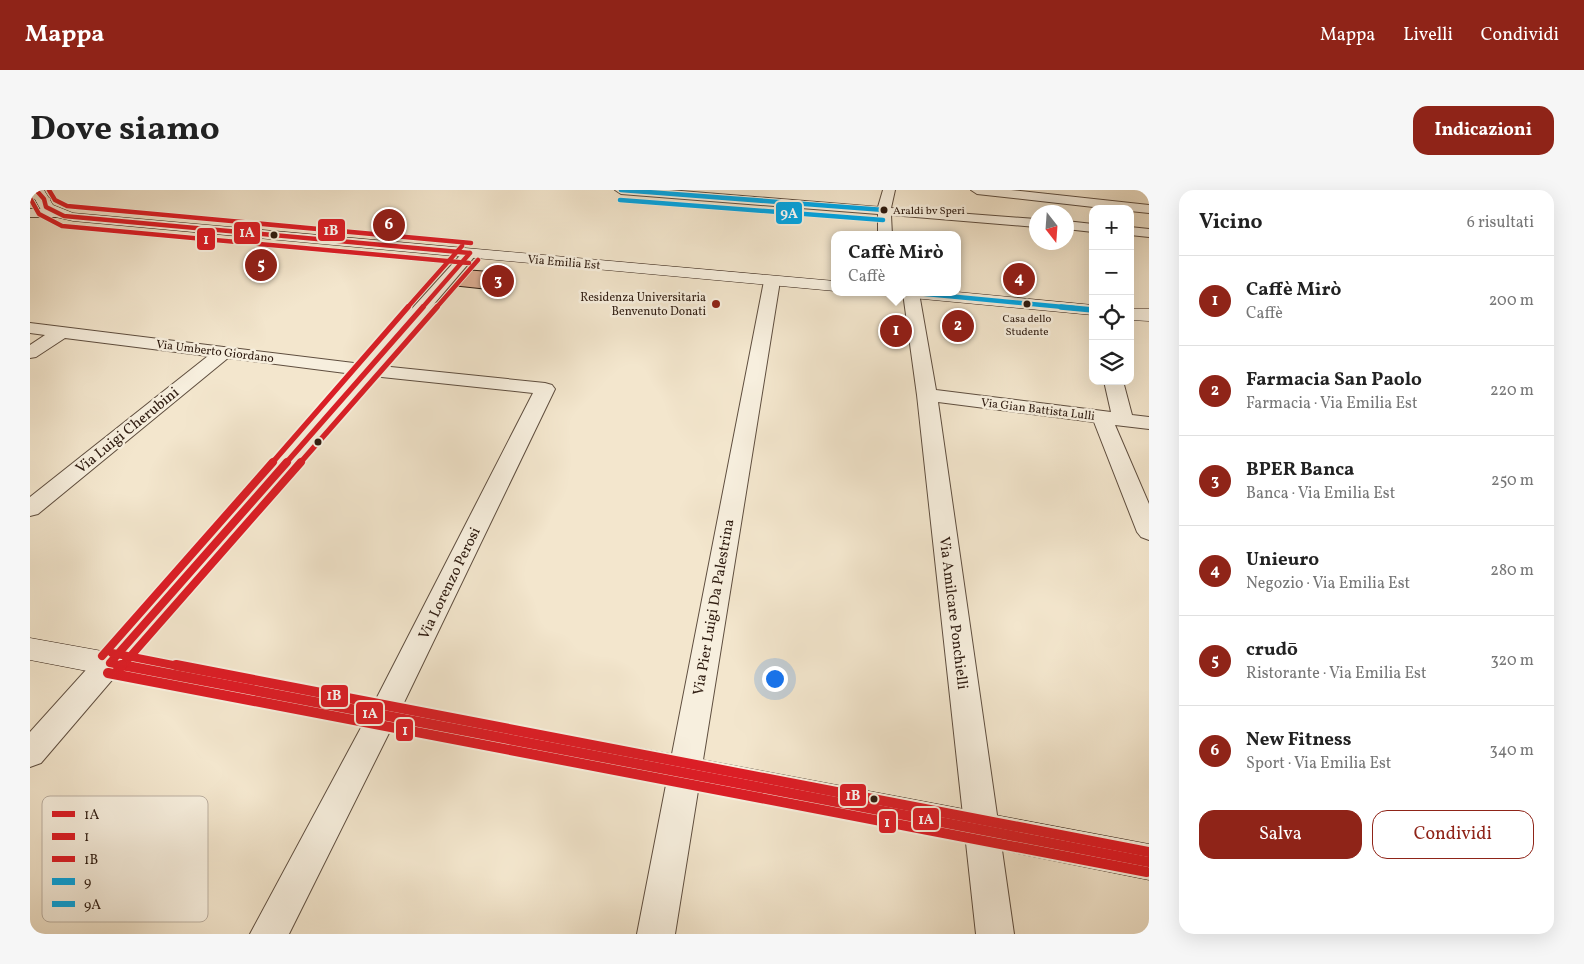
<!DOCTYPE html>
<html lang="it">
<meta charset="utf-8">
<style>
:root{--surface:#fff;--page:#f6f6f6;--text:#222;--muted:#767676;--line:#e0e0e0;--accent:#8f2418}
body{margin:0;font-family:Vollkorn,serif;background:var(--page);color:var(--text)}
.controls{position:absolute;right:15px;top:15px;display:grid;overflow:hidden;border-radius:10px;box-shadow:0 5px 20px #0002}
.controls button{width:45px;height:45px;display:grid;place-items:center;padding:0;border:0;border-bottom:1px solid var(--line);background:var(--surface);color:var(--text);font:25px sans-serif}
.compass{position:absolute;left:999px;top:15px;width:45px;height:45px;border-radius:50%;background:var(--surface);box-shadow:0 5px 20px #0002;rotate:163deg}
.you{position:absolute;left:744px;top:488px;width:18px;height:18px;margin:-12px;border:4px solid #fff;border-radius:50%;background:#1a73e8;box-shadow:0 0 0 8px #1a73e833}
.badge{display:grid;place-items:center;width:32px;height:32px;border-radius:50%;background:var(--accent);color:#fff;font-size:16px;font-weight:700}
.pin{position:absolute;translate:-50% -50%;border:2px solid #fff;box-shadow:0 1px 5px #0006}
.popup{position:absolute;left:801px;top:41px;width:130px;height:65px;box-sizing:border-box;display:grid;place-content:center;border-radius:10px;background:var(--surface);filter:drop-shadow(0 1px 4px #0005);font-size:16px;white-space:nowrap;color:var(--muted)}
.popup b{font-size:19px;color:var(--text)}
.popup::after{content:'';position:absolute;left:50%;top:100%;margin-left:-10px;border:10px solid transparent;border-top-color:var(--surface)}
.list{margin:0;padding:0;list-style:none}
h2{display:flex;justify-content:space-between;align-items:center;height:65px;margin:0;padding:0 20px;font-size:21px}
h2 small{font-size:16px;font-weight:400;color:var(--muted)}
.list li{display:grid;grid-template-columns:32px 1fr auto;gap:15px;align-items:center;box-sizing:border-box;height:90px;padding:0 20px;border-top:1px solid var(--line)}
.list b{display:block;font-size:19px;white-space:nowrap}
.list p{margin:0;font-size:16px;white-space:nowrap;color:var(--muted)}
.list em{font-size:16px;font-style:normal;color:var(--muted)}
.actions{display:flex;gap:10px;padding:15px 20px}
.actions a{flex:1;padding:11px 0;border:1px solid var(--accent);border-radius:15px;text-align:center;font-size:18px;color:var(--accent)}
.actions .main{background:var(--accent);color:#fff}
.icon{flex:none;width:28px;height:28px;fill:none;stroke:currentColor;stroke-width:2;stroke-linecap:round;stroke-linejoin:round}
.map{position:relative;flex:none;width:1119px;height:744px;overflow:hidden;border-radius:15px}
header{display:flex;align-items:center;gap:30px;box-sizing:border-box;height:70px;padding:0 25px;background:var(--accent);color:#fff}
header strong{font-size:24px}
nav{display:flex;gap:28px;margin-inline-start:auto;font-size:18px}
.intro{display:flex;align-items:center;justify-content:space-between;box-sizing:border-box;height:120px;padding:0 30px}
h1{margin:0;font-size:35px}
.button{padding:12px 22px;border-radius:15px;background:var(--accent);color:#fff;font-size:18px;font-weight:700}
main{display:flex;gap:30px;padding:0 30px}
aside{flex:1;background:var(--surface);border-radius:15px;box-shadow:0 5px 20px #0002}
.map>svg:first-child{display:block}
.building{fill:#dcad92;stroke:#2e1b10}
.lines{fill:none;stroke-linecap:round;stroke-linejoin:round}
.street-casing{stroke:#5f4e3f;stroke-width:2}
.secondary-casing{stroke:#2e1b10;stroke-width:1}
.highway-casing{stroke:#2e1b10;stroke-width:1}
.street{fill:#f7efde;fill-rule:evenodd}
.secondary{fill:#f7efde;fill-rule:evenodd}
.highway{fill:#f3e6cd;fill-rule:evenodd}
.bus-1-far3-casing{stroke:#f7efde;stroke-width:6}
.bus-1-far2-casing{stroke:#f7efde;stroke-width:9}
.bus-1-far1-casing{stroke:#f7efde;stroke-width:11}
.bus-1-casing{stroke:#f7efde;stroke-width:14}
.bus-2-far3-casing{stroke:#f7efde;stroke-width:6}
.bus-2-far2-casing{stroke:#f7efde;stroke-width:9}
.bus-2-far1-casing{stroke:#f7efde;stroke-width:11}
.bus-2-casing{stroke:#f7efde;stroke-width:14}
.bus-3-far3-casing{stroke:#f7efde;stroke-width:6}
.bus-3-far2-casing{stroke:#f7efde;stroke-width:9}
.bus-3-far1-casing{stroke:#f7efde;stroke-width:11}
.bus-3-casing{stroke:#f7efde;stroke-width:14}
.bus-4-far1-casing{stroke:#f7efde;stroke-width:6}
.bus-4-casing{stroke:#f7efde;stroke-width:9}
.bus-5-casing{stroke:#f7efde;stroke-width:6}
.bus-1-far3{stroke:#db1e26;stroke-width:4.5}
.bus-1-far2{stroke:#db1e26;stroke-width:5.5}
.bus-1-far1{stroke:#db1e26;stroke-width:8}
.bus-1{stroke:#db1e26;stroke-width:10}
.bus-2-far3{stroke:#db1e26;stroke-width:4.5}
.bus-2-far2{stroke:#db1e26;stroke-width:5.5}
.bus-2-far1{stroke:#db1e26;stroke-width:8}
.bus-2{stroke:#db1e26;stroke-width:10}
.bus-3-far3{stroke:#db1e26;stroke-width:4.5}
.bus-3-far2{stroke:#db1e26;stroke-width:5.5}
.bus-3-far1{stroke:#db1e26;stroke-width:8}
.bus-3{stroke:#db1e26;stroke-width:10}
.bus-4-far1{stroke:#02a6e4;stroke-width:4.5}
.bus-4{stroke:#02a6e4;stroke-width:5.5}
.bus-5{stroke:#02a6e4;stroke-width:4.5}
.bus-dot{fill:#2e1b10;stroke:#f7efde;stroke-width:2}
.poi-dot{fill:#8f2418;stroke:#f7efde;stroke-width:2}
.labels{text-anchor:middle;stroke-width:5;stroke-linejoin:round;paint-order:stroke}
.far-bus-label{font-size:11px;fill:#2e1b10;stroke:#f7efde;text-anchor:start}
.far-street-label{font-size:12px;fill:#2e1b10;stroke:#f7efde}
.far-poi-label{font-size:12px;fill:#2e1b10;stroke:#f7efde;text-anchor:end}
.street-label{font-size:15px;fill:#2e1b10;stroke:#f7efde}
.key{fill:#f7efde;stroke:#bbafa0;stroke-width:1}
.key-label{font-size:14px;fill:#2e1b10}
.line-badge{stroke:#f7efde;stroke-width:2}
.badge-label{font-size:14px;text-anchor:middle;font-weight:bold;fill:#fff}
</style>
<header>
<strong>Mappa</strong>
<nav><a>Mappa</a><a>Livelli</a><a>Condividi</a></nav>
</header>
<div class="intro"><h1>Dove siamo</h1><a class="button">Indicazioni</a></div>
<main>
<div class="map">
<svg width="1119" height="744" viewBox="0 0 1119 744">
<rect width="100%" height="100%" fill="#f3e6cd"/>
<filter id="stains"><feTurbulence type="fractalNoise" baseFrequency=".004" numOctaves="4"/><feColorMatrix values="0 0 0 0 .2 0 0 0 0 .09 0 0 0 0 .02 0 0 0 .5 -.17"/></filter>
<radialGradient id="worn" r=".72"><stop offset=".6" stop-color="#630" stop-opacity="0"/><stop offset="1" stop-color="#630" stop-opacity=".3"/></radialGradient>
<!-- building -->
<path class="building" d="M440,80L467,82L454,99L426,96Z"/>
<g class="lines">
<defs>
<path id="street" d="M585,0H639L848,17L853,0H865L861,18L1006,29V37L861,25L862,45H848V24L591,4Z
M941,0H981L1119,15V23L1100,21V19H1081L947,4Z
M0,19H26L33,23L26,27H0Z
M1036,31L1063,34V42L1036,39Z
M1100,37L1119,39V47L1100,45Z
M440,59L447,63L445,66L351,176L515,193L522,195L525,199L368,525L259,744H220L341,519L503,203L342,186L11,573L0,577V542L323,184L198,168L8,324L0,326V307L178,166L35,148L6,167L0,168V155L15,145L0,143V133L332,174L435,60Z
M742,86L750,91L645,744H607L734,91Z
M873,103H889L906,200L1081,222L1074,191H1093L1102,225L1119,227V239L1085,235L1119,314V350L1111,347L1107,342L1064,232L908,212L984,744H946L887,205Z"/>
<path id="secondary" d="M0,0H14L23,15L43,23L805,91V101L43,31L21,26L11,20Z
M863,102H927L1063,115V125L872,107L866,106Z
M1100,119H1119V131L1100,130Z
M0,448L653,566L1119,654V690L653,596L0,470Z"/>
<path id="highway" d="M0,0H7L21,9L19,12L14,13L0,7Z"/>
</defs>
<!-- street casing -->
<use href="#street" class="street-casing"/>
<!-- secondary casing -->
<use href="#secondary" class="secondary-casing"/>
<!-- highway casing -->
<use href="#highway" class="highway-casing"/>
<!-- street -->
<use href="#street" class="street"/>
<!-- secondary -->
<use href="#secondary" class="secondary"/>
<!-- highway -->
<use href="#highway" class="highway"/>
<defs>
<path id="bus-1-far3" d="M6,0L14,9L16,17L34,26L440,63
M392,118L440,63"/>
<path id="bus-1-far2" d="M256,273L393,117"/>
<path id="bus-1-far1" d="M80,473L99,477
M80,473L257,272"/>
<path id="bus-1" d="M92,475L1119,672"/>
<path id="bus-2-far3" d="M0,8L9,24L32,36L439,73
M406,118L448,70"/>
<path id="bus-2-far2" d="M270,273L407,117"/>
<path id="bus-2-far1" d="M91,477L271,272"/>
<path id="bus-2" d="M88,480L92,475
M78,483L1117,682"/>
<path id="bus-3-far3" d="M19,0L25,10L37,16L441,53
M377,118L432,56"/>
<path id="bus-3-far2" d="M242,273L378,117"/>
<path id="bus-3-far1" d="M82,463L153,477
M72,466L243,272"/>
<path id="bus-3" d="M146,475L1119,662"/>
<path id="bus-4-far1" d="M591,0L854,20
M875,102L1044,118"/>
<path id="bus-4" d="M1031,117L1063,120"/>
<path id="bus-5" d="M590,10L853,30"/>
</defs>
<!-- bus-1-far3 casing -->
<use href="#bus-1-far3" class="bus-1-far3-casing"/>
<!-- bus-1-far2 casing -->
<use href="#bus-1-far2" class="bus-1-far2-casing"/>
<!-- bus-1-far1 casing -->
<use href="#bus-1-far1" class="bus-1-far1-casing"/>
<!-- bus-1 casing -->
<use href="#bus-1" class="bus-1-casing"/>
<!-- bus-2-far3 casing -->
<use href="#bus-2-far3" class="bus-2-far3-casing"/>
<!-- bus-2-far2 casing -->
<use href="#bus-2-far2" class="bus-2-far2-casing"/>
<!-- bus-2-far1 casing -->
<use href="#bus-2-far1" class="bus-2-far1-casing"/>
<!-- bus-2 casing -->
<use href="#bus-2" class="bus-2-casing"/>
<!-- bus-3-far3 casing -->
<use href="#bus-3-far3" class="bus-3-far3-casing"/>
<!-- bus-3-far2 casing -->
<use href="#bus-3-far2" class="bus-3-far2-casing"/>
<!-- bus-3-far1 casing -->
<use href="#bus-3-far1" class="bus-3-far1-casing"/>
<!-- bus-3 casing -->
<use href="#bus-3" class="bus-3-casing"/>
<!-- bus-4-far1 casing -->
<use href="#bus-4-far1" class="bus-4-far1-casing"/>
<!-- bus-4 casing -->
<use href="#bus-4" class="bus-4-casing"/>
<!-- bus-5 casing -->
<use href="#bus-5" class="bus-5-casing"/>
<!-- bus-1-far3 -->
<use href="#bus-1-far3" class="bus-1-far3"/>
<!-- bus-1-far2 -->
<use href="#bus-1-far2" class="bus-1-far2"/>
<!-- bus-1-far1 -->
<use href="#bus-1-far1" class="bus-1-far1"/>
<!-- bus-1 -->
<use href="#bus-1" class="bus-1"/>
<!-- bus-2-far3 -->
<use href="#bus-2-far3" class="bus-2-far3"/>
<!-- bus-2-far2 -->
<use href="#bus-2-far2" class="bus-2-far2"/>
<!-- bus-2-far1 -->
<use href="#bus-2-far1" class="bus-2-far1"/>
<!-- bus-2 -->
<use href="#bus-2" class="bus-2"/>
<!-- bus-3-far3 -->
<use href="#bus-3-far3" class="bus-3-far3"/>
<!-- bus-3-far2 -->
<use href="#bus-3-far2" class="bus-3-far2"/>
<!-- bus-3-far1 -->
<use href="#bus-3-far1" class="bus-3-far1"/>
<!-- bus-3 -->
<use href="#bus-3" class="bus-3"/>
<!-- bus-4-far1 -->
<use href="#bus-4-far1" class="bus-4-far1"/>
<!-- bus-4 -->
<use href="#bus-4" class="bus-4"/>
<!-- bus-5 -->
<use href="#bus-5" class="bus-5"/>
</g>
<!-- markers -->
<g class="bus-dot">
<circle cx="854" cy="20" r="4.5"/>
<circle cx="244" cy="45" r="4.5"/>
<circle cx="997" cy="114" r="4.5"/>
<circle cx="288" cy="252" r="4.5"/>
<circle cx="844" cy="609" r="4.5"/>
</g>
<circle class="poi-dot" cx="686" cy="114" r="5"/>
<g class="labels">
<!-- far-bus labels -->
<g class="far-bus-label">
<text x="863" y="24">Araldi bv Speri</text>
<text x="997" y="132" text-anchor="middle">Casa dello<tspan x="997" dy="13">Studente</tspan></text>
</g>
<!-- far-street labels -->
<g class="far-street-label">
<text transform="translate(534 72) rotate(5)" y="4">Via Emilia Est</text>
<text transform="translate(185 161) rotate(7)" y="4">Via Umberto Giordano</text>
<text transform="translate(1008 219) rotate(7)" y="4">Via Gian Battista Lulli</text>
</g>
<!-- far-poi labels -->
<g class="far-poi-label">
<text x="676" y="111">Residenza Universitaria<tspan x="676" dy="14">Benvenuto Donati</tspan></text>
</g>
<!-- street labels -->
<g class="street-label">
<text transform="translate(97 240) rotate(-39)" y="5">Via Luigi Cherubini</text>
<text transform="translate(419 393) rotate(-64)" y="5">Via Lorenzo Perosi</text>
<text transform="translate(683 417) rotate(-80)" y="5">Via Pier Luigi Da Palestrina</text>
<text transform="translate(924 423) rotate(83)" y="5">Via Amilcare Ponchielli</text>
</g>
</g>
<!-- legend -->
<rect x="12" y="606" width="166" height="126" rx="8" class="key"/>
<rect x="22" y="621" width="23" height="6" fill="#db1e26"/>
<rect x="22" y="643" width="23" height="7" fill="#db1e26"/>
<rect x="22" y="666" width="23" height="6" fill="#db1e26"/>
<rect x="22" y="688" width="23" height="7" fill="#02a6e4"/>
<rect x="22" y="711" width="23" height="6" fill="#02a6e4"/>
<g class="key-label">
<text x="54" y="629">1A</text>
<text x="54" y="651">1</text>
<text x="54" y="674">1B</text>
<text x="54" y="696">9</text>
<text x="54" y="719">9A</text>
</g>
<g class="line-badge">
<rect x="745" y="11" width="28" height="24" rx="5" fill="#02a6e4"/>
<rect x="287" y="28" width="29" height="24" rx="5" fill="#db1e26"/>
<rect x="203" y="31" width="28" height="24" rx="5" fill="#db1e26"/>
<rect x="166" y="37" width="20" height="24" rx="5" fill="#db1e26"/>
<rect x="290" y="494" width="29" height="24" rx="5" fill="#db1e26"/>
<rect x="325" y="511" width="29" height="24" rx="5" fill="#db1e26"/>
<rect x="365" y="528" width="19" height="24" rx="5" fill="#db1e26"/>
<rect x="809" y="593" width="28" height="24" rx="5" fill="#db1e26"/>
<rect x="882" y="617" width="28" height="24" rx="5" fill="#db1e26"/>
<rect x="848" y="620" width="19" height="24" rx="5" fill="#db1e26"/>
</g>
<g class="badge-label">
<text x="759" y="28">9A</text>
<text x="301" y="45">1B</text>
<text x="217" y="47">1A</text>
<text x="176" y="54">1</text>
<text x="304" y="510">1B</text>
<text x="340" y="528">1A</text>
<text x="375" y="545">1</text>
<text x="823" y="610">1B</text>
<text x="896" y="634">1A</text>
<text x="857" y="637">1</text>
</g>
<rect width="100%" height="100%" filter="url(#stains)"/>
<rect width="100%" height="100%" fill="url(#worn)"/>
</svg>
<div class="controls">
<button>+</button>
<button>−</button>
<button><svg class="icon" aria-label="locate" viewBox="0 0 24 24"><circle cx="12" cy="12" r="6"/><path d="M12 2v4M12 18v4M2 12h4M18 12h4"/></svg></button>
<button><svg class="icon" aria-label="layers" viewBox="0 0 24 24"><path d="M12 4l9 5-9 5-9-5zM3 14l9 5 9-5"/></svg></button>
</div>
<svg class="compass" viewBox="-18 -18 36 36"><path d="M0-13l5 13h-10z" fill="#e53935"/><path d="M0 13l5-13h-10z" fill="#767676"/></svg>
<div class="you"></div>
<div class="pin badge" style="left:866px;top:141px">1</div>
<div class="popup"><b>Caffè Mirò</b>Caffè</div>
<div class="pin badge" style="left:928px;top:136px">2</div>
<div class="pin badge" style="left:468px;top:91px">3</div>
<div class="pin badge" style="left:989px;top:89px">4</div>
<div class="pin badge" style="left:231px;top:75px">5</div>
<div class="pin badge" style="left:359px;top:35px">6</div>
</div>
<aside>
<h2>Vicino<small>6 risultati</small></h2>
<ul class="list">
<li><span class="badge">1</span><div><b>Caffè Mirò</b><p>Caffè</p></div><em>200 m</em></li>
<li><span class="badge">2</span><div><b>Farmacia San Paolo</b><p>Farmacia · Via Emilia Est</p></div><em>220 m</em></li>
<li><span class="badge">3</span><div><b>BPER Banca</b><p>Banca · Via Emilia Est</p></div><em>250 m</em></li>
<li><span class="badge">4</span><div><b>Unieuro</b><p>Negozio · Via Emilia Est</p></div><em>280 m</em></li>
<li><span class="badge">5</span><div><b>crudō</b><p>Ristorante · Via Emilia Est</p></div><em>320 m</em></li>
<li><span class="badge">6</span><div><b>New Fitness</b><p>Sport · Via Emilia Est</p></div><em>340 m</em></li>
</ul>
<div class="actions"><a class="main">Salva</a><a>Condividi</a></div>
</aside>
</main>
